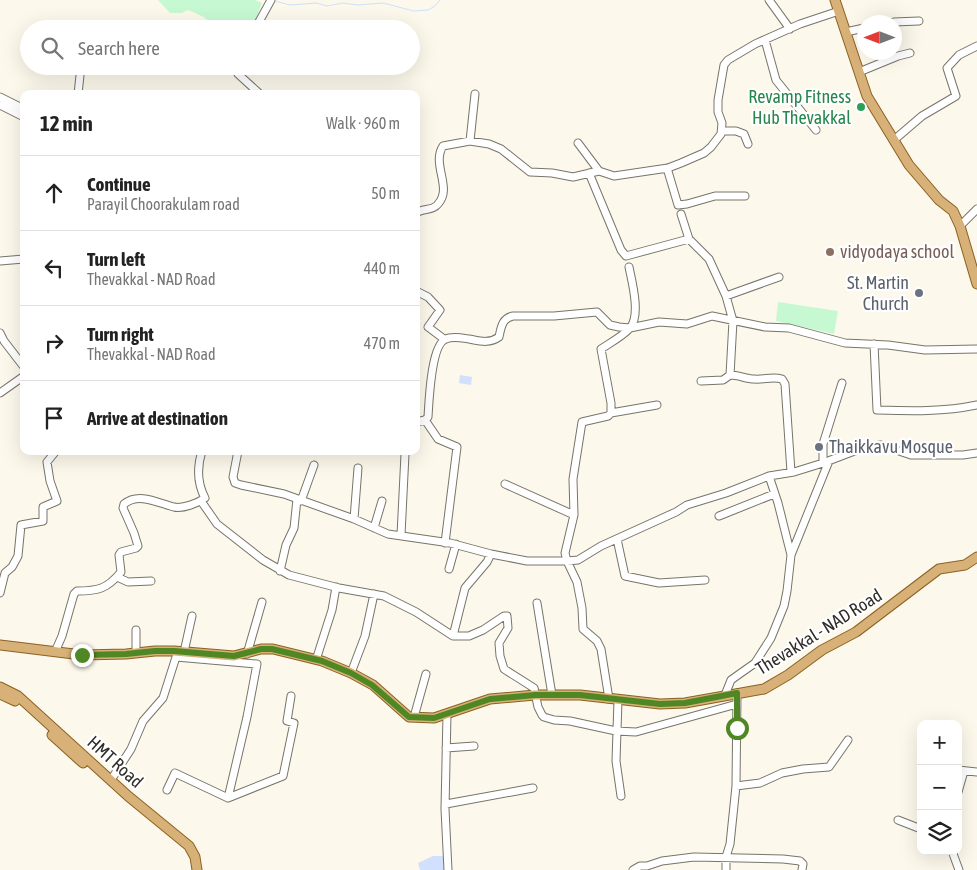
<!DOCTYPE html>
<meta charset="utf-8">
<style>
:root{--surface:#fff;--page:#f6f6f6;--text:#222;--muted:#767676;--line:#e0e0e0}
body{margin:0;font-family:"Asap Condensed",sans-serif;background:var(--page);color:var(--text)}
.controls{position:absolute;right:15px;bottom:15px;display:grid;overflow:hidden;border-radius:10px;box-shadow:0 5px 20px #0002}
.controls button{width:45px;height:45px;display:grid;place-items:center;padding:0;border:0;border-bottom:1px solid var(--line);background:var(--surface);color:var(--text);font:25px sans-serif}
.compass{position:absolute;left:857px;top:15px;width:45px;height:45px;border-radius:50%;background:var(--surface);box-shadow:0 5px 20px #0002;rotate:270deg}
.stop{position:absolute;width:15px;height:15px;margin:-11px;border:4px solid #4e8723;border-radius:50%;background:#fff}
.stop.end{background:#4e8723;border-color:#fff;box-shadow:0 1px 5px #0008}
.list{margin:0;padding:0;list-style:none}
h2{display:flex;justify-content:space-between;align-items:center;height:65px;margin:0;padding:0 20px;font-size:21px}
h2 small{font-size:16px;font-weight:400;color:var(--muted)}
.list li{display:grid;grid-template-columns:32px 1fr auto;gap:15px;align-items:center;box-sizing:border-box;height:75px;padding:0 20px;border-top:1px solid var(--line)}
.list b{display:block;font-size:19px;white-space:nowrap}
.list p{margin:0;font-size:16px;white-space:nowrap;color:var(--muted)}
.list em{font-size:16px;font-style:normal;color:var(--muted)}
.icon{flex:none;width:28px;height:28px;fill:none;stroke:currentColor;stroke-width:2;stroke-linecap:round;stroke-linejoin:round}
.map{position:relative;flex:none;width:977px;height:870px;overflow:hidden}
.search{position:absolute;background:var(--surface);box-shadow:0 5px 20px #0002;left:20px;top:20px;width:400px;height:55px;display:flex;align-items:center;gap:12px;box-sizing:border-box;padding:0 18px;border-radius:28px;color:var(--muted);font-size:19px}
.panel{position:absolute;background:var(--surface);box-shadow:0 5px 20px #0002;left:20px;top:90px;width:400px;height:365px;border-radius:10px}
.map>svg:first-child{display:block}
.green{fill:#c6f9d2}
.water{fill:#d0e0fd}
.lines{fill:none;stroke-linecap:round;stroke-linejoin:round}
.stream{stroke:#d0e0fd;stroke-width:1}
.minor-casing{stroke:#787469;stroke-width:9}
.major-casing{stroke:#8c6122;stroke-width:11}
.minor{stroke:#fff;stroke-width:7}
.major{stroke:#d7b178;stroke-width:9}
.route{stroke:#4e8723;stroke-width:6}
.leisure-dot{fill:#2e9e5b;stroke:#fff;stroke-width:2}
.education-dot{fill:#8d6e63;stroke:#fff;stroke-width:2}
.worship-dot{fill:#6b7280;stroke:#fff;stroke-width:2}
.labels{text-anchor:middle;stroke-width:4.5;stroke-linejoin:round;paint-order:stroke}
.leisure-label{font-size:18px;fill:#27864d;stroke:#fff;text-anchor:end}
.education-label{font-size:18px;fill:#785e54;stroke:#fff;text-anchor:start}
.worship-label{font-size:18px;fill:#5b616d;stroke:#fff;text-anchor:end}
.street-label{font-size:18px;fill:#302e2a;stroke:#fff}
</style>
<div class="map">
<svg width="977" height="870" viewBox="0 0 977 870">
<rect width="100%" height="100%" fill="#fcf8eb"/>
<!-- green -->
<path class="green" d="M158,0H255L262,3L252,29H220L204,17L188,10L182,13H170Z
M778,302L838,311L834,334L776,321Z"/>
<!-- water -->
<path class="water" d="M460,375L472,377L471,385L459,383Z
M433,856H443L444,870H420L418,863Z"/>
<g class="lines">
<!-- stream -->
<path class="stream" d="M275,1L290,5L316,3L327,6L343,3L357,5L383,3L414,11L428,10L435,6L440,0"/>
<defs>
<path id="minor" d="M769,0L790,29
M894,22L919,21
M255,29L271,0
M846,32L864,28
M765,40L776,80L816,130
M234,66L238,74L260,94
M859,72L898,56L910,53
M78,94L81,66
M0,97L24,109
M0,105L24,117
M722,131H736L744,134L748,144
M894,140L922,116L956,96L947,68L959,55L977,46
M470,141L475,94
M578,143L599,171
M667,168L678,205L687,204L715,196H745
M589,173L621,250L626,256L689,239
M416,213C423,208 433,211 438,204C453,188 431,164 443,146L470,141L489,144L501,149L530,172L552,173L573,177L599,171L614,176L668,168L681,163L704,153L711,147L721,134L722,123L718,112V100L724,65L728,60L755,44L800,24L839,11
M681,214L689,239L709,259L726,296L733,321L730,375L723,380L701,381
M960,226L977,209
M0,261L24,259
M416,291L428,297L440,310L428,327L444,339
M726,296L779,277
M0,333L4,341L24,367
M874,344L877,410C911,411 944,412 977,405
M730,375C739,375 746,379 754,379C764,380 772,376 782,379L785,384L791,472
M0,393L24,376
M611,413L657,405
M425,420L438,439L457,447L445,543
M416,422L425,420L428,417C429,402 431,344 446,339C452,336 462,338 469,339C480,341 489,344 499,337C501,328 502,318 513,316H554L597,312L610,325L619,327L630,328L659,322L687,324L712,316L765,327L789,328L845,343L888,345L925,350L977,349
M238,451L233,477L235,483L241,485L284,494L354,519L388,534L450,543L491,554L527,561H567L578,560L601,546L676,512L687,505L726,493L769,476L794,472L823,463L865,447L881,445L911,455H963L977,453
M823,463V444L842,383
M505,484L574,515
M201,501L217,524L263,560L289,575L339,588L384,596L416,612L453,636H469L483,630L504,616H507L508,628L499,643L500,656L504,669L534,688L538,707L542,715L544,717L554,720L570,721L616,731L636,732L737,704
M301,501L314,465
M719,516L774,494
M354,519L358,468
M374,528L382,501
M401,535L405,454L404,451
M617,539L625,576L659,583L705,580
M791,555L829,461
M449,569L456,544
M280,571L286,545L294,528L297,499
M117,577L128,582L151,581
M0,593L5,573L12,567L18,556L21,525L43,521V507L57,501L50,481L47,462L56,451
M537,603L552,695
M136,630V653
M453,636L465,588L487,562L491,554
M55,652L62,636L74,594L77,591C98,591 107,589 121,572L119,555L121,552L136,548L138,546L134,533L123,508L124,504C139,492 158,503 174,507C183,509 198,503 205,498C197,483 197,467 202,451
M184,652L192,616
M247,654L262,602
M316,660L332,610L336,587
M351,673L365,636L374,594
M725,695L731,680L755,663L771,638L784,606L787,591L791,555L778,503L769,476
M609,699L601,649L597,641L583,629L582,608L577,582L567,561L565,553L574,515L573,479L582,422L608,416L611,413V403L601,349C610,343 623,336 630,328C641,315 632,282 629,267
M618,700L616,761L621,796
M447,714L445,809L448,870
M414,717L426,674
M446,748L474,746
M958,770L977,772
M111,780L131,749L143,721L163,698L176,657L257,664L247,717L228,798L175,773L167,790
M736,786L760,783L782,773L803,769L829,767L848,740
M958,792L964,771
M228,798L283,776L294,723L287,721L291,696
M446,804L533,788
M898,820L921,829
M952,851L959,870
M633,870L640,866H647L662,861L694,857L783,859L800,861L803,864L802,870
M726,870V857L730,844L736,786L737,693"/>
<path id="major" d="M835,0L867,96L909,165L939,200L953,211L960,226L977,284
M0,645L82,655L126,654L155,651H174L234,656L261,649H273L322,661L351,673L373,685L409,717L434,718L490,699L535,695H580L660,704L685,703L764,689L788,675L822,650L856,632L939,569L965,565L977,557
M0,687L18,696L128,796L189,846L195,857L197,870
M0,694L15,701
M52,735L83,763"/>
</defs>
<!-- minor casing -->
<use href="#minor" class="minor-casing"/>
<!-- major casing -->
<use href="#major" class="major-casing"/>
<!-- minor -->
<use href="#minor" class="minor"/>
<!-- major -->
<use href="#major" class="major"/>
</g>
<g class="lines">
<!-- route -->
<path class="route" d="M82,655L126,654L155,651H174L234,656L261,649H272L322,661L351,673L372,685L409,717L434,718L490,699L535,695H580L660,704L685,703L737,693V728"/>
</g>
<!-- markers -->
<circle class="leisure-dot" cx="861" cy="107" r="5"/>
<circle class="education-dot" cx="830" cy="252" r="5"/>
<g class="worship-dot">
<circle cx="919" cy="293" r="5"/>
<circle cx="819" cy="447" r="5"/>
</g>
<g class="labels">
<!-- leisure labels -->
<g class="leisure-label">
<text x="851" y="103">Revamp Fitness<tspan x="851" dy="21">Hub Thevakkal</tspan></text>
</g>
<!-- education labels -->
<g class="education-label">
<text x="840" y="258">vidyodaya school</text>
</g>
<!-- worship labels -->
<g class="worship-label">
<text x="909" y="289">St. Martin<tspan x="909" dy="21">Church</tspan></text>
<text x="829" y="453" text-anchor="start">Thaikkavu Mosque</text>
</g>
<!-- street labels -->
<g class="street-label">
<text transform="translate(819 632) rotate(-32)" y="6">Thevakkal - NAD Road</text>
<text transform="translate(115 762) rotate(42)" y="6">HMT Road</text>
</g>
</g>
</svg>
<div class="controls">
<button>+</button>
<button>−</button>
<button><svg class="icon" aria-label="layers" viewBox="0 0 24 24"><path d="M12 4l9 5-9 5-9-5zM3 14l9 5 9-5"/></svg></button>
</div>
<svg class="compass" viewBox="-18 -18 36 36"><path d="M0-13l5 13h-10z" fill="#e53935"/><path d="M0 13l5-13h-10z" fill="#767676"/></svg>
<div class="stop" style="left:737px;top:728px"></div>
<div class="stop end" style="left:82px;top:655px"></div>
<div class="search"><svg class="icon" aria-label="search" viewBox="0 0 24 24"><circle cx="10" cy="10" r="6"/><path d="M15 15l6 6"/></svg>Search here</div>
<section class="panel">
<h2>12 min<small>Walk · 960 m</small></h2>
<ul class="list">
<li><svg class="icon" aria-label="ahead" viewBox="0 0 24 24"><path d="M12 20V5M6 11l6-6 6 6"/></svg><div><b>Continue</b><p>Parayil Choorakulam road</p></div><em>50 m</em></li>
<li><svg class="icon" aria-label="left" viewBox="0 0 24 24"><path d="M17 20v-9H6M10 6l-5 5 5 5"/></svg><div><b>Turn left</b><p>Thevakkal - NAD Road</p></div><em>440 m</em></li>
<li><svg class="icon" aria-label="right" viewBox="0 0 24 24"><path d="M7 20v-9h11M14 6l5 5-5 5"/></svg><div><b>Turn right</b><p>Thevakkal - NAD Road</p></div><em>470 m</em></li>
<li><svg class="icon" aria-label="arrive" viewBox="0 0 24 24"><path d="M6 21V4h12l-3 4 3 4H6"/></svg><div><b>Arrive at destination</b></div></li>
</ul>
</section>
</div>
